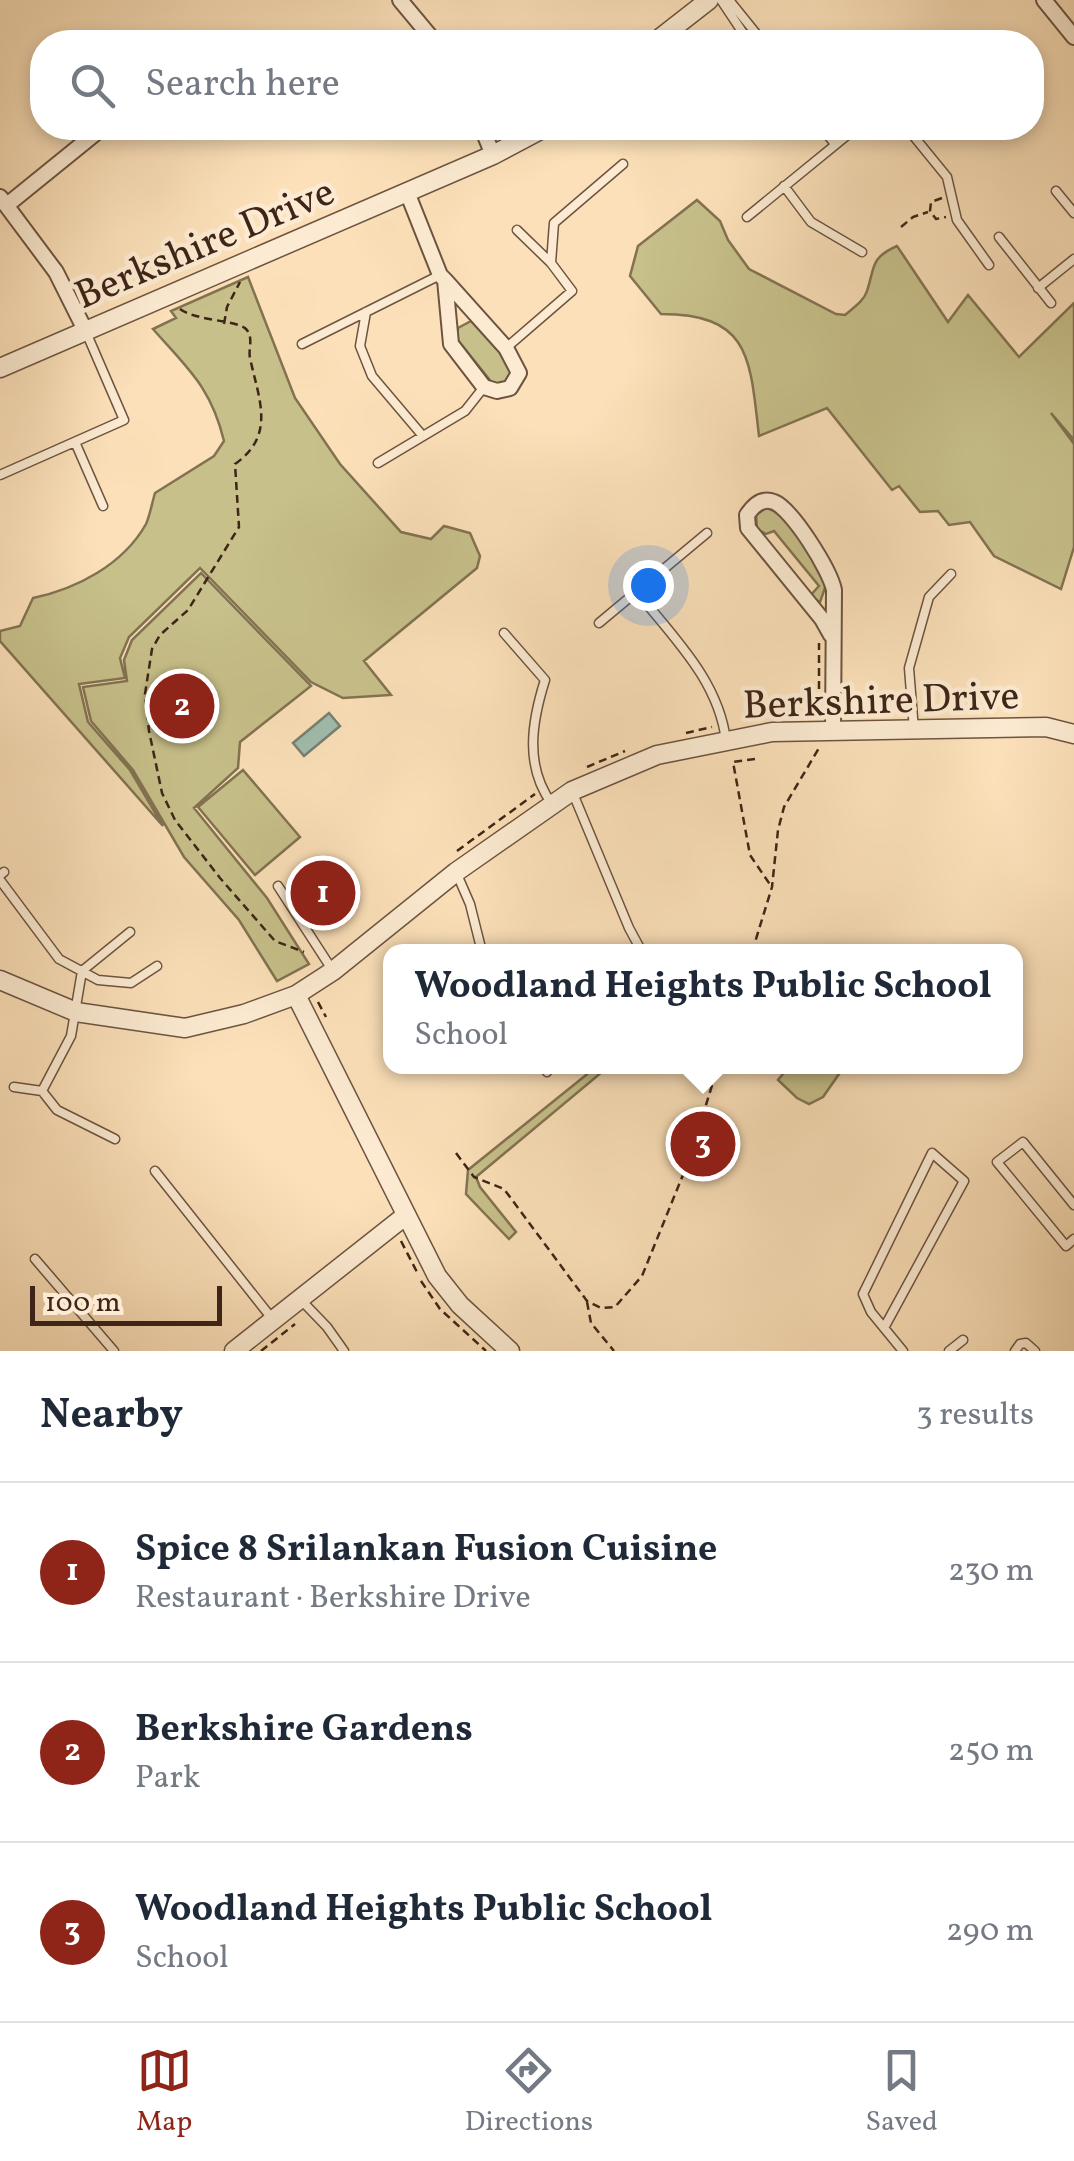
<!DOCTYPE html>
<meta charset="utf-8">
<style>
:root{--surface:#fff;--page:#f6f6f7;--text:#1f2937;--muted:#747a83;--line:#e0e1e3;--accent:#8f2418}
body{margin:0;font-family:Vollkorn,serif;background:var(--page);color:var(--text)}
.scale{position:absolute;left:30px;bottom:25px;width:192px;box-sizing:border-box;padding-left:10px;border:5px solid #3e2518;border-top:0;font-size:28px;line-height:35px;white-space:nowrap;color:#3e2518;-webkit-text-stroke:8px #fcebd2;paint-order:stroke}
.you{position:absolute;left:648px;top:585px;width:35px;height:35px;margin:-25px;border:8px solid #fff;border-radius:50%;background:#1a73e8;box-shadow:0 0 0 15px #1a73e833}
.badge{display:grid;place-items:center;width:65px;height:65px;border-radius:50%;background:var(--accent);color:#fff;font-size:32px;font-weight:700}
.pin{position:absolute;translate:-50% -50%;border:5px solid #fff;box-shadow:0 2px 10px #0006}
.popup{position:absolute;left:383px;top:944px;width:640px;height:130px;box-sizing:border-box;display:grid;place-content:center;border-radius:20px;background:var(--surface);filter:drop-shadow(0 2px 8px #0005);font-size:32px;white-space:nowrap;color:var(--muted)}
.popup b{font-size:38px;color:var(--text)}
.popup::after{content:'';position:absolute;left:50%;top:100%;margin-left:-20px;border:20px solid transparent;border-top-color:var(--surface)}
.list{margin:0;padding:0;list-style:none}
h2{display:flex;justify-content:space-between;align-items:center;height:130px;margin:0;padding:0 40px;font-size:42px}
h2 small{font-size:32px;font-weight:400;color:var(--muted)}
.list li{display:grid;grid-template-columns:65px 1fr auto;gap:30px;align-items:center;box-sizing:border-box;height:180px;padding:0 40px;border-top:2px solid var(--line)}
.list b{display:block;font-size:38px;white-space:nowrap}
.list p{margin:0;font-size:32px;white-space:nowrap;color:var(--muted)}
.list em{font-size:32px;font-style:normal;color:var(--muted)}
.icon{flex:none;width:55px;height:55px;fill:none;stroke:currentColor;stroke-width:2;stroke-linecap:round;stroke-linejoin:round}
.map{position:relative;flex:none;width:1074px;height:1351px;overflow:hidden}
.search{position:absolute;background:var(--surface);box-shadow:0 5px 15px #0003;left:30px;right:30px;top:30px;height:110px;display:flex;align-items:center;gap:25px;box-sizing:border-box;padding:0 35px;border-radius:40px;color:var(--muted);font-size:38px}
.sheet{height:670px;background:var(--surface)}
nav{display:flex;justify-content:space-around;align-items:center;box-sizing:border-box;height:140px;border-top:2px solid var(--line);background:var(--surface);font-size:28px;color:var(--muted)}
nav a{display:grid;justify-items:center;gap:5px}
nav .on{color:var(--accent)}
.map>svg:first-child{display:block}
.green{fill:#c7c08a;stroke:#827251;stroke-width:2.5}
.water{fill:#9fbdae;stroke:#788072;stroke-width:2.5}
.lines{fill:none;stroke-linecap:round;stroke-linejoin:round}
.service-casing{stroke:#6d5440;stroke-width:11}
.minor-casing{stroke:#6d5440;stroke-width:18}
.tertiary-casing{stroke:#6d5440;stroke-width:21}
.path{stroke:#3e2518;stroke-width:2.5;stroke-dasharray:8 5;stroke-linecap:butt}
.service{stroke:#fcebd2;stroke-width:8}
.minor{stroke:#fcebd2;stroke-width:14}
.tertiary{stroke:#fcebd2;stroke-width:18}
.labels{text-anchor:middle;stroke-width:9;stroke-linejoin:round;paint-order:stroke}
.street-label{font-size:40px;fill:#3e2518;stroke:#fcebd2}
</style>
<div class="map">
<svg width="1074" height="1351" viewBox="0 0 1074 1351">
<rect width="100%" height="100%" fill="#fbe0b9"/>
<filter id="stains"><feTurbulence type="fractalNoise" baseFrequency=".002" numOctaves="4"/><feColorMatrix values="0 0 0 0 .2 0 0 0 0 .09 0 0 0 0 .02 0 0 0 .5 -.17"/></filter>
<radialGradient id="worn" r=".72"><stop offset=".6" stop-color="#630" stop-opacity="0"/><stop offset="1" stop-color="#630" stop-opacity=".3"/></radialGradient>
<!-- green -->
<path class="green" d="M697,200L720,221L728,240L749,269L836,314L845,315C853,308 864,301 867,291C875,267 870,258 897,246L948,322L968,295L1019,357L1074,303V440L1051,413L1074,444V547L1061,589L994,556L970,522L949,525L938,511L920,512L899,486L892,490L827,408L759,436C750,359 751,314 661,314L630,276L638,246Z
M248,277L295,398L340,464L401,532L431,539L444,526L470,533L480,556L477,568L364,661L391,695L343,698L311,682L200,568L129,637L120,658L125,678L79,684L88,722L130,770L163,826L0,641V631L20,626L33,598C76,589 123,565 146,524C150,515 152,503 155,493L214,456L224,441C211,387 188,369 153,329L176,318L171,311Z
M471,321L509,363L513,375L502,385L493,384L457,339L458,328Z
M766,508C791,513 815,563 826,585L820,602L809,597L819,586L774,531L766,534L757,529L756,515Z
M201,573L311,686L240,742L238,768L194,808L267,898L309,964L277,981L239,920L184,857L133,770L91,721L83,687L127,681L124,660L132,640Z
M243,770L300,837L255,875L198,807Z
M596,1067H608L476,1177L480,1187L516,1232L509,1239L466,1194L468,1170Z
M789,1067H833L839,1074L823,1097L809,1104L797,1098L778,1080Z"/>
<!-- water -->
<path class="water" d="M329,713L340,726L304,756L293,743Z"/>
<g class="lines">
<defs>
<path id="service" d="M721,0L749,42
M729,0L763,42
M822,128L835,144
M907,128L947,177L957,220L989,265
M784,186L811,222L862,252
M1056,191L1074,213
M747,217L856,128
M999,237L1051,303
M551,263L554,223L623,164
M1038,288L1074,259
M366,312L360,346L372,376L422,435
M302,344L440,275
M506,348L572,291L551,263L517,230
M75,442L103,506
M378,463L465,411L484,387
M0,475L124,420L86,332
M637,592C673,637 719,681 726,741
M599,623L707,533
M504,633L545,680C532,721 524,766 552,804
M914,730L909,668L929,597L951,574
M572,791L629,928L642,952
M456,872L470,904L482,952
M0,875L4,872
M0,880L59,959L98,980L131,983L157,966
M278,886L333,971
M543,1066L547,1072
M14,1087L42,1091L71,1036L82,971L130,932
M42,1091L57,1110L115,1139
M155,1171L274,1321
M1074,1205L1023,1142L997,1162L1066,1246L1074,1239
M35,1259L114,1351
M301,1300L327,1327L344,1351
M884,1328L964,1181L932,1153L863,1294L871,1312L903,1351
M949,1351L963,1340
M1015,1351L1020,1344L1026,1343L1035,1351"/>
<path id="minor" d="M400,0L435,42
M1044,0L1074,37
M482,128L493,155
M407,192L440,275L445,280L506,348L519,373L510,388L497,391L484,387L451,344L445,280
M0,197L56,272L86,332
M7,205L102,128
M831,635L822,619L748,528L747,515C753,506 762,497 774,502C792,509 830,570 834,590L833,730"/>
<path id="tertiary" d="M655,42L709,0
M0,368L493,155L544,128
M0,980L76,1012L185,1028L244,1014L296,995L333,971L456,872L572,791L657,755L772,732L1046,727L1074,734
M296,995L437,1276L460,1305L510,1351
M234,1351L405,1216"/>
</defs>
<!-- service casing -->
<use href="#service" class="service-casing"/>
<!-- minor casing -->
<use href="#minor" class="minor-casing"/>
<!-- tertiary casing -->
<use href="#tertiary" class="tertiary-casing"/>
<!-- path -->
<path class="path" d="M942,198L931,202L930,211L936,219L946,217
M901,227L913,217L928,212
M180,309C196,321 237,320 246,329C254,337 248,349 250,358C259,400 276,435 235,464L239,527L188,610L160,635L152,649L145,694L149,731L162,793L175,820L220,878L275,941L304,952
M224,324L227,307L240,282
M819,715V643
M686,733L712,727
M755,759L733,762L750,855L771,886
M587,767L625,751
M457,851L535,794
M752,952L772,887L778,830L784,807L819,748
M318,1002L326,1017
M456,1153L474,1177L504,1189L587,1301L601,1308L615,1307L642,1276L689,1160L718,1066
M401,1241L418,1274
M421,1281L440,1309L486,1351
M587,1302L591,1323L614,1351
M261,1351L295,1324"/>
<!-- service -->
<use href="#service" class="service"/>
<!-- minor -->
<use href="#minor" class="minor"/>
<!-- tertiary -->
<use href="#tertiary" class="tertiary"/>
</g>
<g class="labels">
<!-- street labels -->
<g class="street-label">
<text transform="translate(204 242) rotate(-23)" y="14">Berkshire Drive</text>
<text transform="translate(881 699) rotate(-2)" y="14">Berkshire Drive</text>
</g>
</g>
<rect width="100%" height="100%" filter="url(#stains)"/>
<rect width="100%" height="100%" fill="url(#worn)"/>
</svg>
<div class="scale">100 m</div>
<div class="you"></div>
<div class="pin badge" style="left:323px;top:893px">1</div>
<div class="pin badge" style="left:182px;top:706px">2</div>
<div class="pin badge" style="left:703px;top:1144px">3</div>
<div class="popup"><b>Woodland Heights Public School</b>School</div>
<div class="search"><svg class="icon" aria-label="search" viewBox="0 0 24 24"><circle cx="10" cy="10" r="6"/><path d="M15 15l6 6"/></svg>Search here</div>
</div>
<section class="sheet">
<h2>Nearby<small>3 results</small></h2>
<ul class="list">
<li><span class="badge">1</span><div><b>Spice 8 Srilankan Fusion Cuisine</b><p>Restaurant · Berkshire Drive</p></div><em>230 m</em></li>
<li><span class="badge">2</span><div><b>Berkshire Gardens</b><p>Park</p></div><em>250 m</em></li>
<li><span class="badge">3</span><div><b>Woodland Heights Public School</b><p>School</p></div><em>290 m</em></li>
</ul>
</section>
<nav>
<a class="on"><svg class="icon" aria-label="map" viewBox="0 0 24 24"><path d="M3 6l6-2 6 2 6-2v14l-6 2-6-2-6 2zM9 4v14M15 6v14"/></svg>Map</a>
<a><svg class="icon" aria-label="directions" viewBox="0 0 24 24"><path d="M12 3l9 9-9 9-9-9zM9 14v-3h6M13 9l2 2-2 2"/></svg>Directions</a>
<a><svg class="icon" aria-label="saved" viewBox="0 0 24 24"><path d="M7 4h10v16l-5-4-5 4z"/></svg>Saved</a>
</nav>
